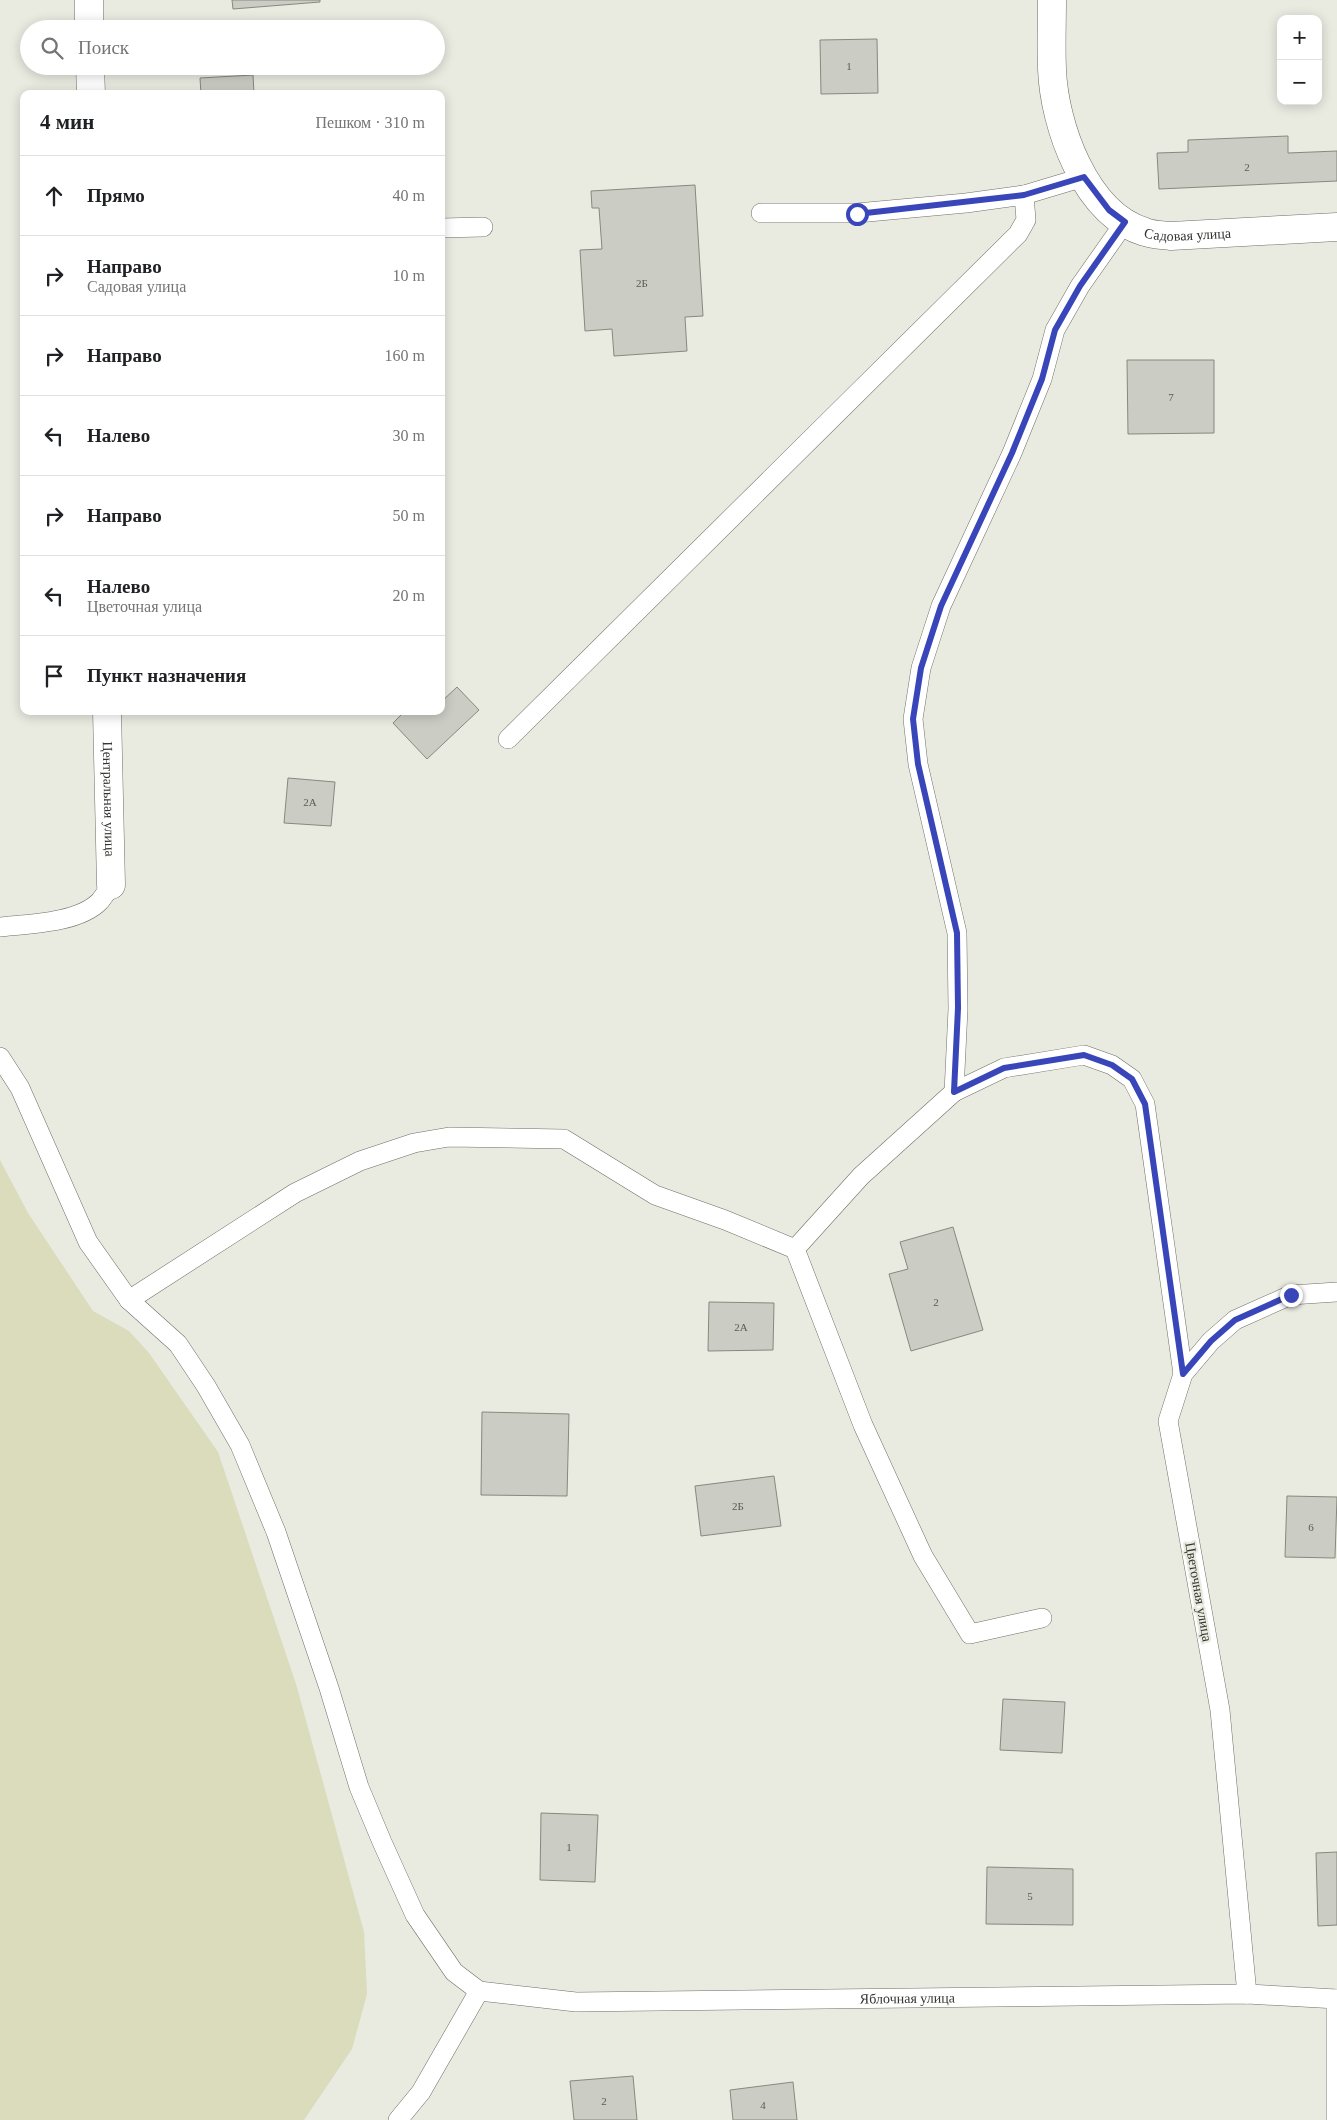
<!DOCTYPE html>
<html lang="ru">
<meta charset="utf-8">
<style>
:root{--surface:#fff;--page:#f2f2f2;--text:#202124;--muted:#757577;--line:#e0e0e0}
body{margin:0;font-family:Georgia,serif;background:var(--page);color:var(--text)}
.controls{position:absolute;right:15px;top:15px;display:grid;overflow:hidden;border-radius:10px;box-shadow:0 2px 12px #0003}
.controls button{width:45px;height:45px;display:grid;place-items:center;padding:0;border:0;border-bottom:1px solid var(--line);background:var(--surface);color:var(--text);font:25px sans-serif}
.stop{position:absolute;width:15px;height:15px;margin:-11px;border:4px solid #3946b9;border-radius:50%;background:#fff}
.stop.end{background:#3946b9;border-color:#fff;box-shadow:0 1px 5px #0008}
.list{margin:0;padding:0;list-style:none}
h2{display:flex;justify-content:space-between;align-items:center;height:65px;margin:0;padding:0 20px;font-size:21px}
h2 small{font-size:16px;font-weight:400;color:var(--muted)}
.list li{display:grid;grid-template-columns:32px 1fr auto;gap:15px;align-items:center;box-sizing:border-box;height:80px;padding:0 20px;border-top:1px solid var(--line)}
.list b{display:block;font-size:19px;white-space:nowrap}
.list p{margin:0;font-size:16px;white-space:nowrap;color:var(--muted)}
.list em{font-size:16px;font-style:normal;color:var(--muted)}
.icon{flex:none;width:28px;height:28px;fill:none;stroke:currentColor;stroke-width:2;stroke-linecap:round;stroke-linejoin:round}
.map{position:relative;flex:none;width:1337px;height:2120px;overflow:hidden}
.search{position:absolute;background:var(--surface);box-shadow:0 2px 12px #0003;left:20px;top:20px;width:425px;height:55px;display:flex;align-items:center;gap:12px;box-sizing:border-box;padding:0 18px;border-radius:28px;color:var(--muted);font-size:19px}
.panel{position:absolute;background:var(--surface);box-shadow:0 2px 12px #0003;left:20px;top:90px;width:425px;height:625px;border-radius:10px}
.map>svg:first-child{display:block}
.green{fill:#dadcbc}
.building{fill:#cbccc3;stroke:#87887f}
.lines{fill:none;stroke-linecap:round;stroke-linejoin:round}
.service-casing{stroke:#6e6f66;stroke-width:20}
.minor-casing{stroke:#6e6f66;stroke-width:29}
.service{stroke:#fff;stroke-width:19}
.minor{stroke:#fff;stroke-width:28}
.route{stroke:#3946b9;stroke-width:6}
.labels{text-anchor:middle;stroke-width:4.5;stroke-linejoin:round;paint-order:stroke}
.number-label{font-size:11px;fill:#5a5b56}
.street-label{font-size:14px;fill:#343531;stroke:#e9eae0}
</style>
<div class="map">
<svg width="1337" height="2120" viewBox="0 0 1337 2120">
<rect width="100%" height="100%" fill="#e9eae0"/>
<!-- green -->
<path class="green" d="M0,1160L28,1213L93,1311L129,1331L149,1353L218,1452L296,1684L364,1932L367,1994L352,2049L304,2120H0Z"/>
<!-- building -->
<path class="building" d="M232,0H320V2L233,9Z
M877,39L878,93L821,94L820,40Z
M253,75L254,94H201L200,78Z
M1288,136V153L1337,151V181L1159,189L1157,153L1188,152V140Z
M695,185L703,316L685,317L687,351L614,356L612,329L585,331L580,250L602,249L599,208H592L591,191Z
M1127,360H1214V433L1128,434Z
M457,687L479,710L427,759L393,723L405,711H441V702Z
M288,778L335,782L331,826L284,823Z
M953,1227L983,1330L911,1351L889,1274L908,1269L900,1242Z
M709,1302L774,1303L773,1350L708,1351Z
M482,1412L569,1414L567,1496L481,1495Z
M774,1476L781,1526L701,1536L695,1486Z
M1287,1496L1337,1497L1335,1558L1285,1557Z
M1003,1699L1065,1702L1062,1753L1000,1750Z
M541,1813L598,1815L595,1882L540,1880Z
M1337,1852V1925L1318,1926L1316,1853Z
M987,1867L1073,1869V1925L986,1924Z
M633,2076L637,2120H574L570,2081Z
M793,2082L797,2120H733L730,2090Z"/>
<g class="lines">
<defs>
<g id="service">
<path d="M761,213H857L966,203L1024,195L1084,177"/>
<path d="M441,228L483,227"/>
<path d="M508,739L1018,234L1026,220L1024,195"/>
<path d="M0,927C29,924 79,923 100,901C104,896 108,890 111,885"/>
<path d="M0,1057L20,1088L88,1242L129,1300L178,1344L206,1386L240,1445L276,1532L329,1688L359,1787L382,1842L415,1915L454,1972L479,1991"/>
<path d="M954,1092L958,1009L957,933L918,764L913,719L921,668L941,606L1012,453L1042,379L1055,330L1080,286L1125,222"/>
<path d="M795,1249L863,1425L923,1556L970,1634L1042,1618"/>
<path d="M129,1300L295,1193L360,1161L414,1143L449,1137L564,1139L655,1195L725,1220L795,1249L861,1176L954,1092L1004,1068L1084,1055L1112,1065L1132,1079L1145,1104L1183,1374"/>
<path id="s1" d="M479,1991L576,2002L1247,1994L1337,1999"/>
<path d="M1247,1994L1220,1710L1168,1421L1183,1374L1211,1341L1235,1320L1291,1295L1337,1292"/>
<path d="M398,2120L421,2092L479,1991"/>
<path d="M1336,2120V1999"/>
</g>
<g id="minor">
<path d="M89,0V29"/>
<path id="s2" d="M1052,0C1052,23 1051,46 1052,69C1054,125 1085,214 1145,232C1153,235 1163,235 1171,236L1337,227"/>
<path d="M90,66L91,94"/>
<path id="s3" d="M107,711L111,885"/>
</g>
</defs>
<!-- service casing -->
<use href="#service" class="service-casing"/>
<!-- minor casing -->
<use href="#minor" class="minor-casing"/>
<!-- service -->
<use href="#service" class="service"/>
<!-- minor -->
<use href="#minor" class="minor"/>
</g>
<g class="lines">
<!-- route -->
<path class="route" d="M857,214L1024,195L1084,177L1109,210L1125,222L1080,286L1055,330L1042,379L1012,453L941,606L921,668L913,719L918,764L957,933L958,1008L954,1092L1004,1068L1084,1055L1112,1065L1132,1079L1145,1104L1183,1374L1211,1341L1235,1320L1291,1295"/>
</g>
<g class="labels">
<!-- number labels -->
<g class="number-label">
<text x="849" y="70">1</text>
<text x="1247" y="171">2</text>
<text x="642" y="287">2Б</text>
<text x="1171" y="401">7</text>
<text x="310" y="806">2А</text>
<text x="936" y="1306">2</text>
<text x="741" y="1331">2А</text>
<text x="738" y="1510">2Б</text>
<text x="1311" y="1531">6</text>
<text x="569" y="1851">1</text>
<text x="1030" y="1900">5</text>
<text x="604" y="2105">2</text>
<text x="763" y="2109">4</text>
</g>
<!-- street labels -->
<g class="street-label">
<text dy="5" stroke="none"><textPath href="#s2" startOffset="310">Садовая улица</textPath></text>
<text dy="5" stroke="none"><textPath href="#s3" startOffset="88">Центральная улица</textPath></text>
<text transform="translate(1199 1592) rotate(80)" y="5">Цветочная улица</text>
<text dy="5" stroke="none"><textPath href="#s1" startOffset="429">Яблочная улица</textPath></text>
</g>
</g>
</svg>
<div class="controls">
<button>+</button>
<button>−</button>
</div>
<div class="stop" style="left:857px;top:214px"></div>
<div class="stop end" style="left:1291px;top:1295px"></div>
<div class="search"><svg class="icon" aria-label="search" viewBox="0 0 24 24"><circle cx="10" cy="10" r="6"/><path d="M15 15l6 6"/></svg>Поиск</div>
<section class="panel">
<h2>4 мин<small>Пешком · 310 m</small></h2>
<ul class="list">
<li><svg class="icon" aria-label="ahead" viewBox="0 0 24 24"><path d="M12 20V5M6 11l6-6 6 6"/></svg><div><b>Прямо</b></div><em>40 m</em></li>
<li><svg class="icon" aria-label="right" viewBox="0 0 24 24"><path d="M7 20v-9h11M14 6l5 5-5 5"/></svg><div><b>Направо</b><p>Садовая улица</p></div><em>10 m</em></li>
<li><svg class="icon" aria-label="right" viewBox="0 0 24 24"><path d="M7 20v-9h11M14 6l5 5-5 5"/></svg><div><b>Направо</b></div><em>160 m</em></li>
<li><svg class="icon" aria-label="left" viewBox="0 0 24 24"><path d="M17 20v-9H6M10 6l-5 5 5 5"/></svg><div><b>Налево</b></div><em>30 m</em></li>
<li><svg class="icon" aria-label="right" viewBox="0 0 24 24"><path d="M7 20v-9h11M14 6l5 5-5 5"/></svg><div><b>Направо</b></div><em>50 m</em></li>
<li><svg class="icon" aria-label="left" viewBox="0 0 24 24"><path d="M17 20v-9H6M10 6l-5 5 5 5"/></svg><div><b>Налево</b><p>Цветочная улица</p></div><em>20 m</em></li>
<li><svg class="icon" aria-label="arrive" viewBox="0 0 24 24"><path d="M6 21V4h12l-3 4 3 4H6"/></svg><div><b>Пункт назначения</b></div></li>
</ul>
</section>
</div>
